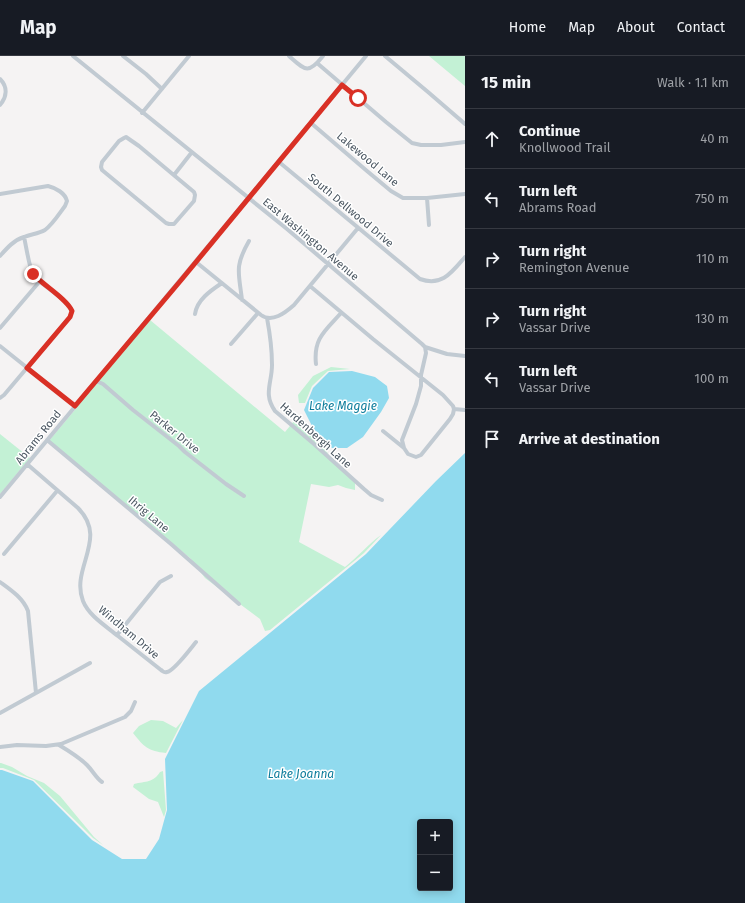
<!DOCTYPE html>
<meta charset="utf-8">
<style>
:root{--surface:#171b24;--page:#20242c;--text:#f1f3f6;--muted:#9ea1a6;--line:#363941}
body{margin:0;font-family:"Fira Sans",sans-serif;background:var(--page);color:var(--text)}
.controls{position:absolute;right:12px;bottom:12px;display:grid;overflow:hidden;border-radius:4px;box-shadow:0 2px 10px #0003}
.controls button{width:36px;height:36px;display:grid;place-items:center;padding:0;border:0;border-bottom:1px solid var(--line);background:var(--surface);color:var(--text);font:20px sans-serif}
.stop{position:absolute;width:12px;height:12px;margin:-9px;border:3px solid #d93025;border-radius:50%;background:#fff}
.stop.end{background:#d93025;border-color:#fff;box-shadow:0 1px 4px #0008}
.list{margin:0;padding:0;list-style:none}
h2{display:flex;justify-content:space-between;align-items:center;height:52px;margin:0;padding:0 16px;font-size:17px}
h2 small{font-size:13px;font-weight:400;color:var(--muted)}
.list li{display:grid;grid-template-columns:26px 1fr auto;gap:12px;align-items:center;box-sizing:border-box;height:60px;padding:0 16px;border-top:1px solid var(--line)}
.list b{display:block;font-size:15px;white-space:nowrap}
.list p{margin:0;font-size:13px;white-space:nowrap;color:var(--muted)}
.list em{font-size:13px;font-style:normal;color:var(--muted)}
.icon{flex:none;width:22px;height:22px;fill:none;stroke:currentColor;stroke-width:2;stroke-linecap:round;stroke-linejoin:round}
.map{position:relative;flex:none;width:465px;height:847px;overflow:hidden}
header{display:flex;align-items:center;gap:24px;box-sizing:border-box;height:56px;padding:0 20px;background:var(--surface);border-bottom:1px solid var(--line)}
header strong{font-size:19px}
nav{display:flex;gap:22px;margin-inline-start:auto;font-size:14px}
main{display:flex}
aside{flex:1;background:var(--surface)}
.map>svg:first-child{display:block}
.green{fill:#c3f1d5}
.water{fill:#90daee;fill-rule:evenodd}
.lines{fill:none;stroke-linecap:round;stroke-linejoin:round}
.minor{stroke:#c1cad2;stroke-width:4}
.route{stroke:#d93025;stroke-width:5}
.labels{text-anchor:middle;stroke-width:3;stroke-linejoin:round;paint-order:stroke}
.street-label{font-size:11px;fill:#4a5661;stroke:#fff}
.water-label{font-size:12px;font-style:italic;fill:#0c7c9b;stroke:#fff}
</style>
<header>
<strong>Map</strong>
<nav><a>Home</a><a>Map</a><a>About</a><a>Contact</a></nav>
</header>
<main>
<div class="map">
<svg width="465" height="847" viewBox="0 0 465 847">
<rect width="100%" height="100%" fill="#f5f3f3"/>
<!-- green -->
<path class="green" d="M429,0H465V30Z
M150,264L285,376L294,365L304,364L327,396L332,405L355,423V434L346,432L338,429L329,431L311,428L299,486L345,511C358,501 368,488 381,479L364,497L270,574L265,575L260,563L205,522L190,502L48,386Z
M331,311L350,313L328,315L312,330L305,347H299L298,339L313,320Z
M0,378L30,402L0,438Z
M151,664L163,665L176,672L183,664L166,697C148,695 144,691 133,677L139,670Z
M0,707H1L12,711L27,720L44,727L60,740L94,781L103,789L93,782L34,724L3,712H0Z
M163,715L166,754L164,761L158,746L149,743L133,731L134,728C146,725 153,727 160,716Z"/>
<!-- water -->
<path class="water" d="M352,315L375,321L387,330L389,342L381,356L363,381L347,392H332L313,372L304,354L313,332L329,316Z
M465,397V847H0V714H2L33,725L92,784L122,803H146L159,783L167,754L165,703L199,635L366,498L436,425ZM420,766H450V832H420Z"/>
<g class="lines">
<!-- minor -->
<path class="minor" d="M73,0L287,173L422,288L425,291L426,297L421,319V330L416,348L402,384L404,392
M123,0L146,18L162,33
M289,0C305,14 308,19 323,0
M385,0L428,36L465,68
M317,7L386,66L412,87L421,89H441L465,86
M0,23C8,31 7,41 0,49
M142,57L189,0
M311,67L367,115L391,135L403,142H427L465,138
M126,81L139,90L194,136L195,139L194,145L174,168H169L166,167L102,114L101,111L102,106L119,85L124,82Z
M279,106L420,223C442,231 452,216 465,201
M174,119L192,96
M0,138L48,130C56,132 65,137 67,145L65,150C59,158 53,168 45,174C38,178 31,178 24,181C14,184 7,192 0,200
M427,142L429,169
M196,206L261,259C272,267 285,257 294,249L358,172
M310,230L373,283L443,339L453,350L454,353
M242,244C239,217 234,211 249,185
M195,258C197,244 210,235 222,227
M267,262C270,278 272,294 272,309C272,327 263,338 275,355L314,388L364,433L371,439L382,444
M0,272L40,225
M231,288L258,257
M0,290L75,350
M425,291L447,298L465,300
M316,308C313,282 326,274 341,257
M96,325L103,328L133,354L179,390L185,396L226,428L244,440
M0,342L4,339L70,261L72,255C66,241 42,231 33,218C29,211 26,189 24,181
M454,353L465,354
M383,375L404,392L408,398L416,401L421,399L450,363L453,358L454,353
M47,384L171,488L239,548
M27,408L78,452C109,483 70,512 83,545C89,560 106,570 118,580C132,591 147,603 161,614C164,616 164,617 167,616C174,615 191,592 196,586
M0,441L366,0
M4,498L57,435
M0,526C11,534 23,542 28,555L36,637
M117,579L160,526L171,520
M0,657L90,607
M59,689C69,695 79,701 87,709C93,715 96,722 102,726
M0,691L17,689L46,690L61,688L125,661L131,655L135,646"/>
</g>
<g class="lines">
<!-- route -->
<path class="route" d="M33,218C43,229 67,243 72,255L70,261L27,312L75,350L182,223L342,29L358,42"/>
</g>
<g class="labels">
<!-- street labels -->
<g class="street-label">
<text transform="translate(368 103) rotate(40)" y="4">Lakewood Lane</text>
<text transform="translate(351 154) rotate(40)" y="4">South Dellwood Drive</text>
<text transform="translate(311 183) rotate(40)" y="4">East Washington Avenue</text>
<text transform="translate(175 376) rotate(39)" y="4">Parker Drive</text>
<text transform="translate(316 379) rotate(42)" y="4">Hardenbergh Lane</text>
<text transform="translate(38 381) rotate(-51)" y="4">Abrams Road</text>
<text transform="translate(149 458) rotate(40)" y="4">Ihrig Lane</text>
<text transform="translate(129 576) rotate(40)" y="4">Windham Drive</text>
</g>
<!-- water labels -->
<g class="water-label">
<text x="343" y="354">Lake Maggie</text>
<text x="301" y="722">Lake Joanna</text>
</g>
</g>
</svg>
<div class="controls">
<button>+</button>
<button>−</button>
</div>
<div class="stop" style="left:358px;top:42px"></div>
<div class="stop end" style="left:33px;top:218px"></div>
</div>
<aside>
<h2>15 min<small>Walk · 1.1 km</small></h2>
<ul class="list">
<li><svg class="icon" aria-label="ahead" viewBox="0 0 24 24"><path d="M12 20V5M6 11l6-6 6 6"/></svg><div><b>Continue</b><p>Knollwood Trail</p></div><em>40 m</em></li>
<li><svg class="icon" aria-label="left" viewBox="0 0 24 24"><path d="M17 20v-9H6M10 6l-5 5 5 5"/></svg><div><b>Turn left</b><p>Abrams Road</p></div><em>750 m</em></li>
<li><svg class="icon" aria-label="right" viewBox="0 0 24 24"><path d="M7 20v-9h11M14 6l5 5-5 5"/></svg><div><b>Turn right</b><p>Remington Avenue</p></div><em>110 m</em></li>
<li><svg class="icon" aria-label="right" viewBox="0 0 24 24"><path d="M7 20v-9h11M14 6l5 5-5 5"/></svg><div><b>Turn right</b><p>Vassar Drive</p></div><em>130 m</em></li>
<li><svg class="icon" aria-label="left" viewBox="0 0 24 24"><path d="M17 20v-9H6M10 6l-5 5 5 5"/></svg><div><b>Turn left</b><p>Vassar Drive</p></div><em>100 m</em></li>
<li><svg class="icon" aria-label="arrive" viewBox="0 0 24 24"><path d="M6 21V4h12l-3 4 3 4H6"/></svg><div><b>Arrive at destination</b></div></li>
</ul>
</aside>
</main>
